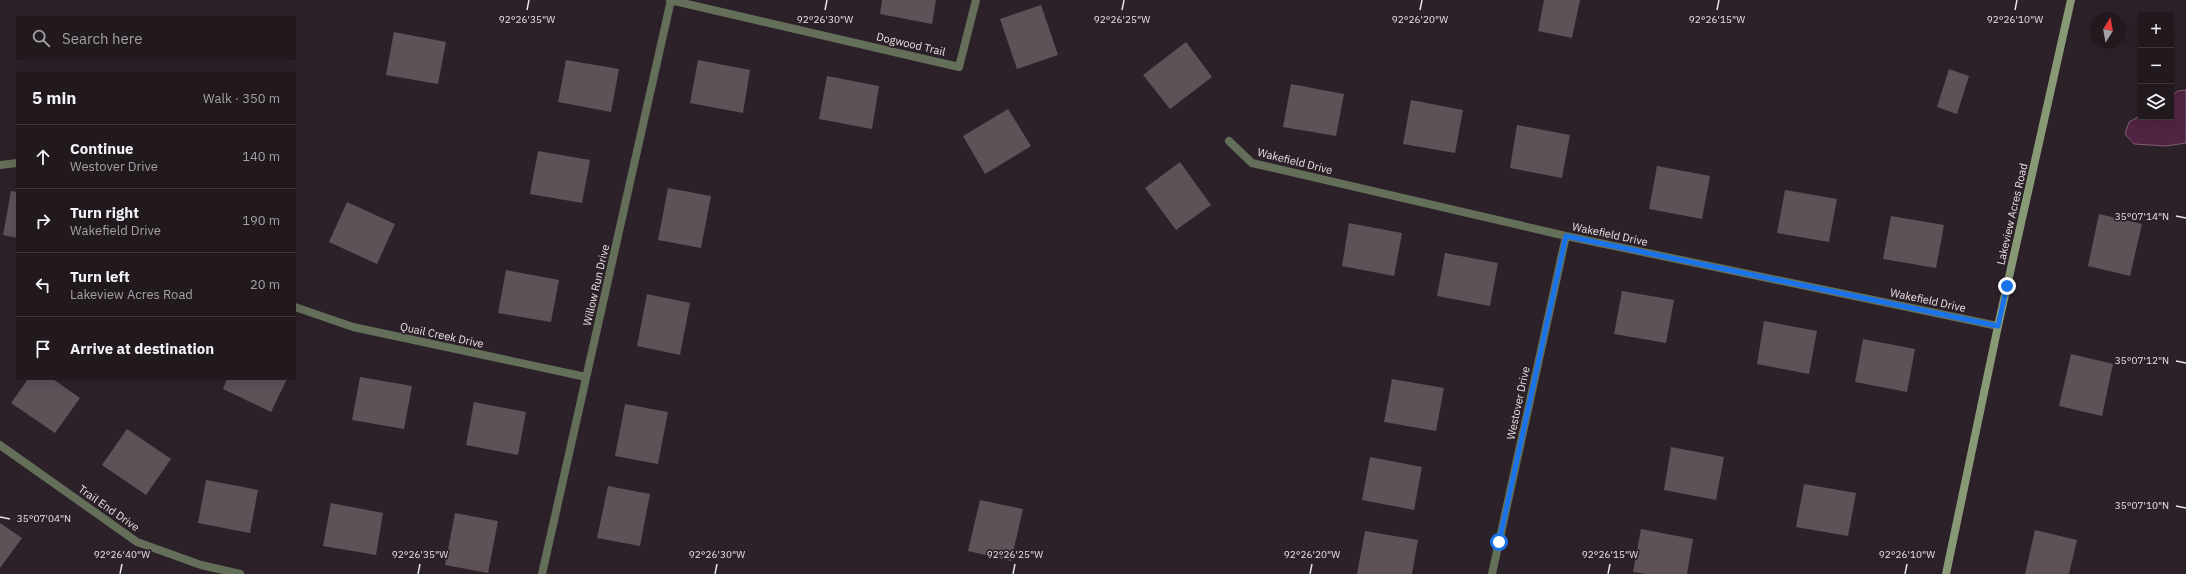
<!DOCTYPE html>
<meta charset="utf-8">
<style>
:root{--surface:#21191e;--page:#2d262b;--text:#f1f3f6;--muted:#a2a0a4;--line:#3e383c}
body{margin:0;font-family:"IBM Plex Sans",sans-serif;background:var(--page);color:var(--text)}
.controls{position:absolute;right:12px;top:12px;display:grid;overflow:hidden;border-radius:0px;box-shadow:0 4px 16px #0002}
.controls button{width:36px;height:36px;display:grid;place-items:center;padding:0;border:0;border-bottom:1px solid var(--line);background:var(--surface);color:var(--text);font:20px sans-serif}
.compass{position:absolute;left:2090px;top:12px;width:36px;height:36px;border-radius:50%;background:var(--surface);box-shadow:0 4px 16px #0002;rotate:11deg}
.stop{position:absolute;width:12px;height:12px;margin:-9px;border:3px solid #1a73e8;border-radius:50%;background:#fff}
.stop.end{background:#1a73e8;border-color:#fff;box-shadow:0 1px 4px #0008}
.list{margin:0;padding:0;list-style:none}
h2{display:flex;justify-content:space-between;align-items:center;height:52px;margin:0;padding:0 16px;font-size:17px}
h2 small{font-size:13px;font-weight:400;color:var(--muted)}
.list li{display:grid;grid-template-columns:26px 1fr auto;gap:12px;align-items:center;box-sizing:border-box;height:64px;padding:0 16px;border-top:1px solid var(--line)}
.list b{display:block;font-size:15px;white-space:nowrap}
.list p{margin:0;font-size:13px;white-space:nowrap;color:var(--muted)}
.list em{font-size:13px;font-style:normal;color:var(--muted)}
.icon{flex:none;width:22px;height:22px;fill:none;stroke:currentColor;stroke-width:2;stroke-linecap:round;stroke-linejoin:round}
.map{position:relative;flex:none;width:2186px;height:574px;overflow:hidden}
.search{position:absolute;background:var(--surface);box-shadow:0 4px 16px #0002;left:16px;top:16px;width:280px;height:44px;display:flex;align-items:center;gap:10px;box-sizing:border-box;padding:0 14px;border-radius:0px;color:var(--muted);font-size:15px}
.panel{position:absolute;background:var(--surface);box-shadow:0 4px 16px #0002;left:16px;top:72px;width:280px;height:308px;border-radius:0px}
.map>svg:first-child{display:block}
.water{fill:#502442;stroke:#7e5d73}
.building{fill:#5e5259}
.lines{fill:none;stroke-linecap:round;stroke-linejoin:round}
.street{stroke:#646f59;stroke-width:8}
.secondary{stroke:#889976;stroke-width:8}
.route{stroke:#1a73e8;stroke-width:5}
.ticks{fill:none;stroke:#e8e1e5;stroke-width:1.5}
.labels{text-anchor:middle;stroke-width:3.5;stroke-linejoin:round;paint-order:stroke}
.street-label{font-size:11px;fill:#e8e1e5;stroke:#2c2128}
.ticks-label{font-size:10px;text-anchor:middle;fill:#e8e1e5;stroke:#2c2128;stroke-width:3.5;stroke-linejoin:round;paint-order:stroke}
</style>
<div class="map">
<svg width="2186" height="574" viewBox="0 0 2186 574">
<rect width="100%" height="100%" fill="#2c2128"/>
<!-- water -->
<path class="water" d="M2186,90V143L2166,146L2134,144L2125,134L2129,122L2140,116L2150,118L2171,117V96L2178,91Z"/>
<!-- building -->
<path class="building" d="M882,0H936L932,24L880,14Z
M1544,0H1580L1572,38L1538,31Z
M1041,5L1058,55L1017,69L1000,19Z
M394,32L446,42L438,84L386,75Z
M1186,42L1212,77L1170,109L1143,75Z
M566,60L619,69L611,112L558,102Z
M698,60L750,70L743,113L690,103Z
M1949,69L1969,76L1957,114L1937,107Z
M827,76L879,86L872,129L819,119Z
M1291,84L1344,94L1336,136L1283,127Z
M1411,100L1463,110L1455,153L1403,144Z
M1008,109L1031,146L985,174L963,136Z
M1517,125L1570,135L1562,178L1510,168Z
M538,151L590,160L582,203L530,194Z
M1180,162L1211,205L1176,230L1145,188Z
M1657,166L1710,176L1702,219L1649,209Z
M668,188L711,196L701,248L658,240Z
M1785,190L1837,199L1829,242L1777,233Z
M11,191L17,192V238L3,235Z
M347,202L395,224L377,264L329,242Z
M2099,214L2142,224L2130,276L2088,266Z
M1891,216L1944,225L1936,268L1883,259Z
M1349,223L1402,233L1394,276L1342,266Z
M1445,253L1498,263L1490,306L1437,296Z
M506,270L559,280L551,322L498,313Z
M1622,291L1674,300L1666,343L1614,334Z
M647,294L690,303L680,355L637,346Z
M1764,321L1817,331L1809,374L1757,364Z
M1863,339L1915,349L1907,392L1855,382Z
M2071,354L2113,364L2102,416L2059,406Z
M360,377L412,386L404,429L352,420Z
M28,379H53L80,398L55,433L11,403Z
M227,379H287L271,412L223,389Z
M1392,379L1444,388L1436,431L1384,422Z
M474,402L526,412L518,455L466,445Z
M625,404L668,412L658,464L615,456Z
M127,429L171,459L146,495L102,465Z
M1671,447L1724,457L1716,500L1664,490Z
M1370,457L1422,467L1414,510L1362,500Z
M206,480L258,490L250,533L198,523Z
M1804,484L1856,493L1848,536L1796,527Z
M608,486L650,494L640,546L597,538Z
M980,500L1023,509L1011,561L968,551Z
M331,503L383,513L376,555L323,546Z
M455,513L498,521L488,573L445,565Z
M0,523L22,538L0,568Z
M1641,529L1693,539L1687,574H1646L1633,572Z
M2035,530L2077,540L2069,574H2025Z
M1365,531L1418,540L1412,574H1357Z"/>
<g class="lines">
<!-- street -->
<path class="street" d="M670,0L959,67L976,0
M1229,141L1252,163L1566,236L1998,326
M0,165L17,163
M295,307L353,327L586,377
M0,445L137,542L201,565L240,574
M542,574L671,0
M1492,574L1566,236"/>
<!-- secondary -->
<path class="secondary" d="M1946,574L1998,326L2071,0"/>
</g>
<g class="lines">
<!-- route -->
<path class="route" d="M1499,542L1566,236L1998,326L2007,286"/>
</g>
<!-- ticks -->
<path class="ticks" d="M527,10L529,0M825,10L827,0M1122,10L1124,0M1420,10L1422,0M1717,10L1719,0M2015,10L2017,0M2176,216L2186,218M2176,361L2186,363M2176,506L2186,508M0,517L10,519M120,574L122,564M418,574L420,564M715,574L717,564M1013,574L1015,564M1310,574L1312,564M1608,574L1610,564M1905,574L1907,564"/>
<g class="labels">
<!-- street labels -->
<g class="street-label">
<text transform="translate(911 44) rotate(13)" y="4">Dogwood Trail</text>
<text transform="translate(1295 161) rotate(14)" y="4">Wakefield Drive</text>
<text transform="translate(2012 214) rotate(-77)" y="4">Lakeview Acres Road</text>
<text transform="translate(1610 234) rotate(12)" y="4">Wakefield Drive</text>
<text transform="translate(596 285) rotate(-77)" y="4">Willow Run Drive</text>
<text transform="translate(1928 300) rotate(12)" y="4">Wakefield Drive</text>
<text transform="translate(442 335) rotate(12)" y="4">Quail Creek Drive</text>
<text transform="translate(1518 403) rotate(-78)" y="4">Westover Drive</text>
<text transform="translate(109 508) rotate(35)" y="4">Trail End Drive</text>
</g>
</g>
<g class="ticks-label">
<text x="527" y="23">92°26'35"W</text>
<text x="825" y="23">92°26'30"W</text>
<text x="1122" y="23">92°26'25"W</text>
<text x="1420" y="23">92°26'20"W</text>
<text x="1717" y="23">92°26'15"W</text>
<text x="2015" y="23">92°26'10"W</text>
<text x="2142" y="220">35°07'14"N</text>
<text x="2142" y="364">35°07'12"N</text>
<text x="2142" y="509">35°07'10"N</text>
<text x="44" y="522">35°07'04"N</text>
<text x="122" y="558">92°26'40"W</text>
<text x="420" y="558">92°26'35"W</text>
<text x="717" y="558">92°26'30"W</text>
<text x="1015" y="558">92°26'25"W</text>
<text x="1312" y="558">92°26'20"W</text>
<text x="1610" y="558">92°26'15"W</text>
<text x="1907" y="558">92°26'10"W</text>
</g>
</svg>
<div class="controls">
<button>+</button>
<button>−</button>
<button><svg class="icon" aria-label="layers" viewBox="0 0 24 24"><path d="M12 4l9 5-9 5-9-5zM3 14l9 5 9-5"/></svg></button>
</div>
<svg class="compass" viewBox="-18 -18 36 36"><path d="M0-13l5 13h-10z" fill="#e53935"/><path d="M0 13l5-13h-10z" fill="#a2a0a4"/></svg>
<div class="stop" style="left:1499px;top:542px"></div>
<div class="stop end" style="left:2007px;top:286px"></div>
<div class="search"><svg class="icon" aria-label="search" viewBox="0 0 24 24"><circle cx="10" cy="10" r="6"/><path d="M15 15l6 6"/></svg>Search here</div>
<section class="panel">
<h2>5 min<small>Walk · 350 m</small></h2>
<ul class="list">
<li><svg class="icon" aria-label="ahead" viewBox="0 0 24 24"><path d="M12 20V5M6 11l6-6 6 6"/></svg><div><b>Continue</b><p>Westover Drive</p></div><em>140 m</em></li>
<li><svg class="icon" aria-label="right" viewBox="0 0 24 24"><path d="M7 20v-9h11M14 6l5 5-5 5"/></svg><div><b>Turn right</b><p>Wakefield Drive</p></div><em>190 m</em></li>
<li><svg class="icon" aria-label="left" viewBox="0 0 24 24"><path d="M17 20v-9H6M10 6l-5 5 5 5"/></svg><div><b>Turn left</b><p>Lakeview Acres Road</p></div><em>20 m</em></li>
<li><svg class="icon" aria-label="arrive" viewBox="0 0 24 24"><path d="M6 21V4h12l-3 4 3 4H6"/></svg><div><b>Arrive at destination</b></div></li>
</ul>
</section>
</div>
